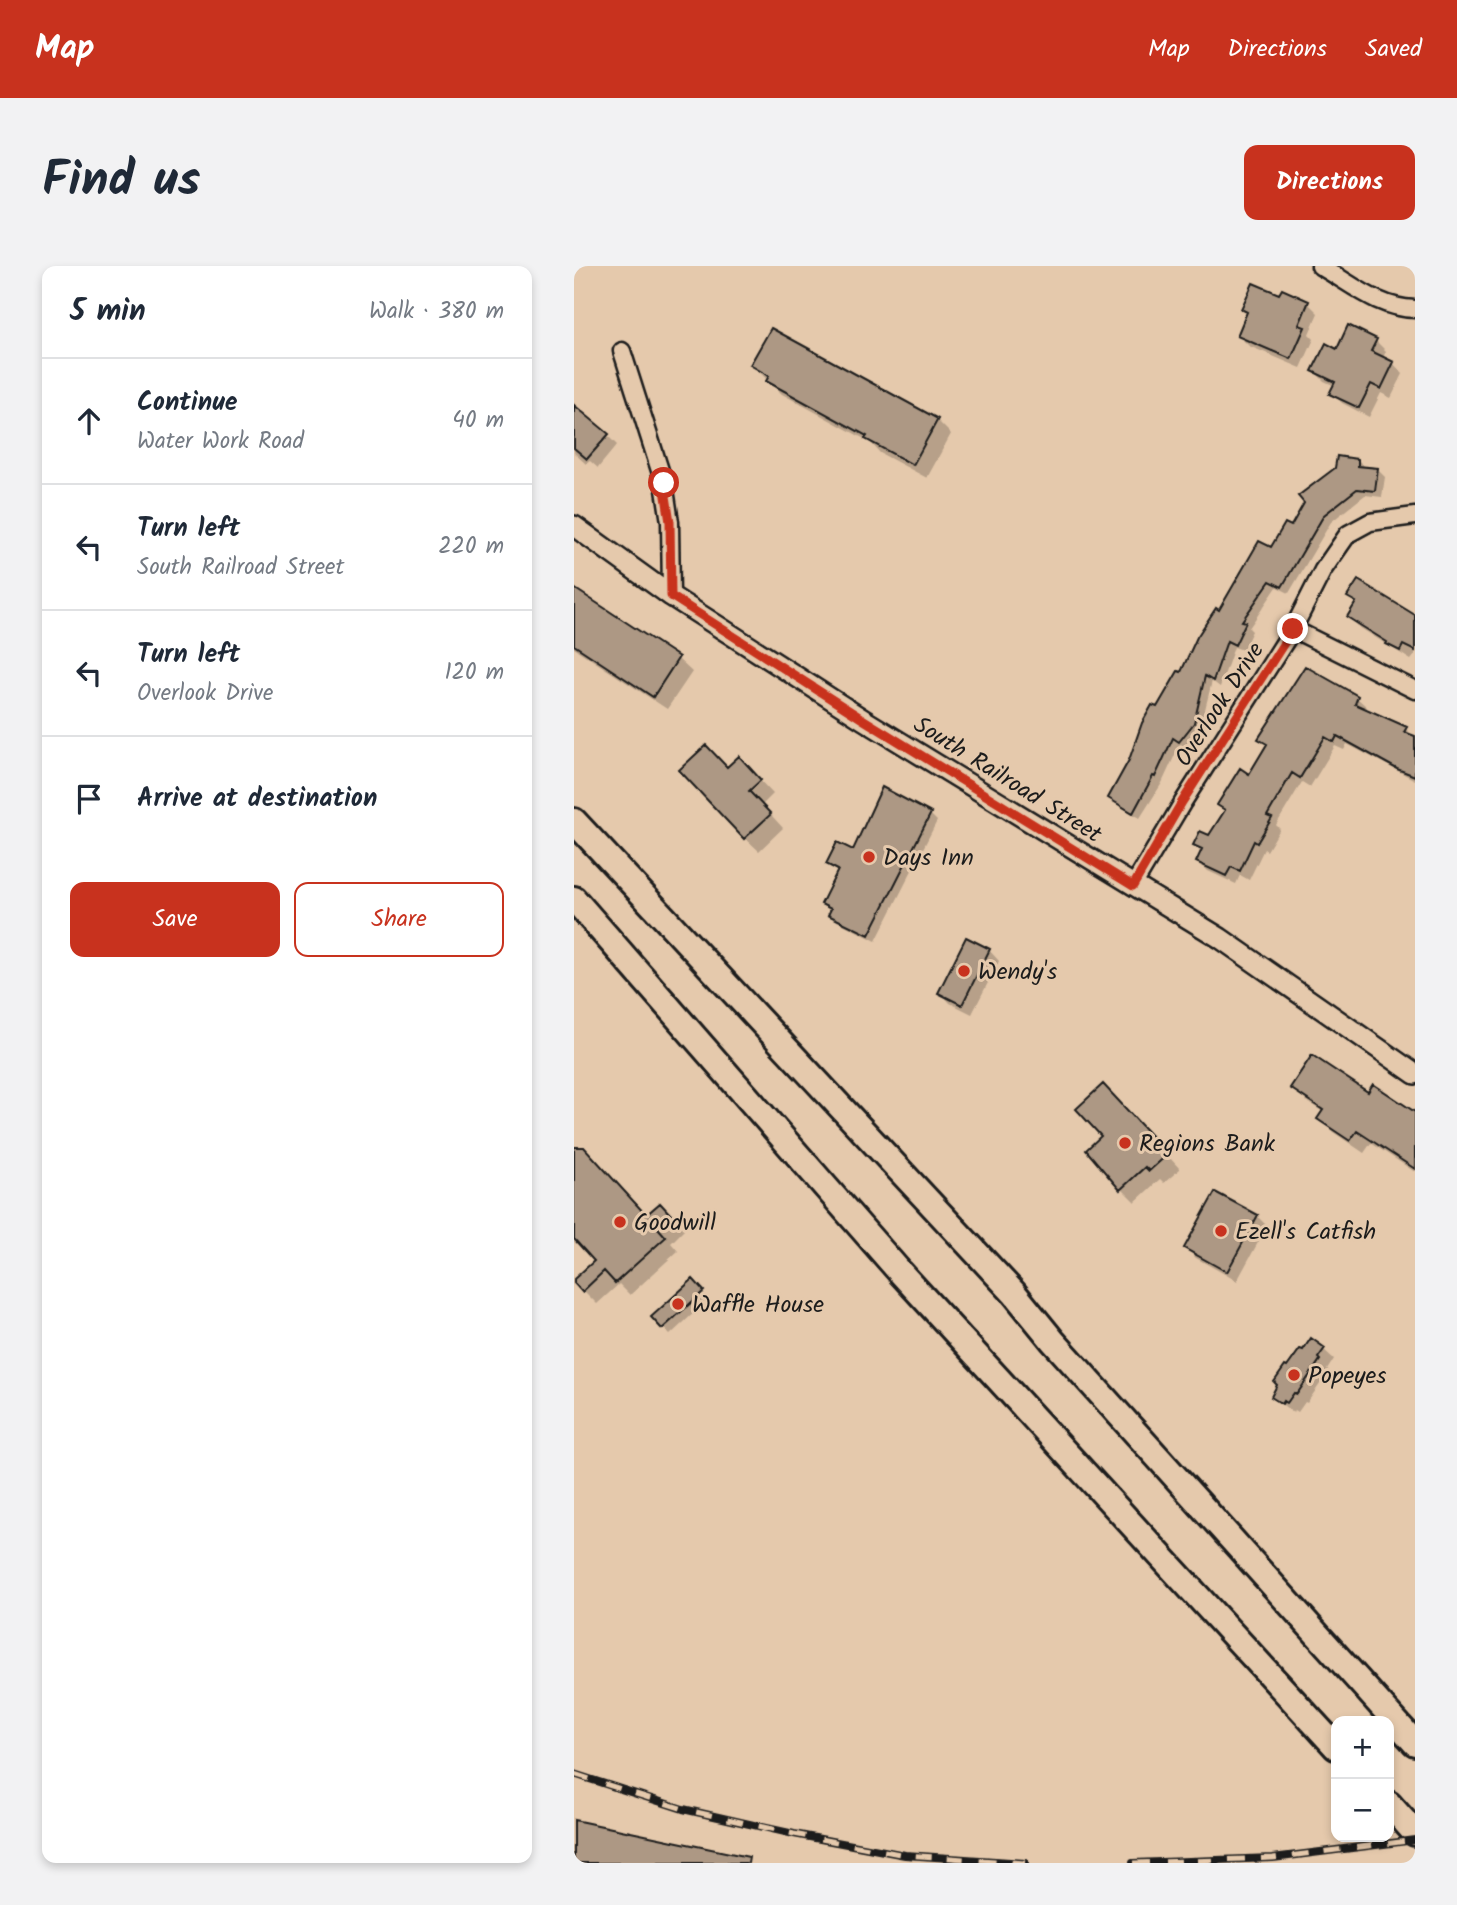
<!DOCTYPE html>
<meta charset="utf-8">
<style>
:root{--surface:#fff;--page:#f2f2f3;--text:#1f2937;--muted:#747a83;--line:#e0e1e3;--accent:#c8321e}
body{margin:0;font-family:Kalam,sans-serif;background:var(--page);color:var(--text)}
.controls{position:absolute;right:21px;bottom:21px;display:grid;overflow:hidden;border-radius:14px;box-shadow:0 4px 10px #0003}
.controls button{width:63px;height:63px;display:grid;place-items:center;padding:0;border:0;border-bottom:2px solid var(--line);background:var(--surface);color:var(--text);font:35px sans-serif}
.stop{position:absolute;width:21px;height:21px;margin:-16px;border:5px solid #c8321e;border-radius:50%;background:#fff}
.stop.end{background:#c8321e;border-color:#fff;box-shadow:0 2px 7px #0008}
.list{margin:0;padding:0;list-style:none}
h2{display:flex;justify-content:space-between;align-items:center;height:91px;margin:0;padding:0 28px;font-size:30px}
h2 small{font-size:23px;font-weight:400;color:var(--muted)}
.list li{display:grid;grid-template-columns:46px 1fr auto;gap:21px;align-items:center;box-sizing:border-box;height:126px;padding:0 28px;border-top:2px solid var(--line)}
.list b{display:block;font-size:26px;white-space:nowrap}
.list p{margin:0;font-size:23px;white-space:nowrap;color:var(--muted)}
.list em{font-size:23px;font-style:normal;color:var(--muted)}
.actions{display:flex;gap:14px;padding:21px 28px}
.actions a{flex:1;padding:16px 0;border:2px solid var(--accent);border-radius:14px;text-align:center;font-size:24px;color:var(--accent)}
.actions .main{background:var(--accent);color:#fff}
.icon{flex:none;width:38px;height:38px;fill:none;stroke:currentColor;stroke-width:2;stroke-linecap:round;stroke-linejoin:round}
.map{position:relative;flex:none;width:841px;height:1597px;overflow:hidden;border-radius:14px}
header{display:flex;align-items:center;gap:42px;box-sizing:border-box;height:98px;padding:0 35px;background:var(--accent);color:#fff}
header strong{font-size:33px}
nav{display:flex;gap:38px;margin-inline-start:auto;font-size:24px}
.intro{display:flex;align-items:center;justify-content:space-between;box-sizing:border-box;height:168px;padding:0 42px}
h1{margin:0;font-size:49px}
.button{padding:18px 32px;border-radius:14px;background:var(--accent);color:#fff;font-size:24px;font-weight:700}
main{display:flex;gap:42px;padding:0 42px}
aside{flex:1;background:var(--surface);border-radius:14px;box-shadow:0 4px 10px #0003}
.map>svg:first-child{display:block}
.shadow{fill:#0003}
.building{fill:#ad9884;stroke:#1c1c1c;stroke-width:2}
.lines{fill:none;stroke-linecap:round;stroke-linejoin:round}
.minor-casing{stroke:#1c1c1c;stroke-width:21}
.tertiary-casing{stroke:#1c1c1c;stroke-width:24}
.trunk-casing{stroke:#1c1c1c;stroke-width:30}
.minor{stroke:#e5c9ac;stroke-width:16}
.tertiary{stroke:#e5c9ac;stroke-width:19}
.trunk{stroke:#e5c9ac;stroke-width:24}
.rail-casing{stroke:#1c1c1c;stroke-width:8}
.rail{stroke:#e5c9ac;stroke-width:5;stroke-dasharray:16;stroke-linecap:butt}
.route{stroke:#c8321e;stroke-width:9}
.poi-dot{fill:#c8321e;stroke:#e5c9ac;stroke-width:2.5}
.labels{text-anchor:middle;stroke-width:6;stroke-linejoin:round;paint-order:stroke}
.street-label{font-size:24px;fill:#1c1c1c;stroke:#e5c9ac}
.poi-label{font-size:24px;fill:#1c1c1c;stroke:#e5c9ac;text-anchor:start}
</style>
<header>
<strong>Map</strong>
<nav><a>Map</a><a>Directions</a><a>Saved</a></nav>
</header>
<div class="intro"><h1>Find us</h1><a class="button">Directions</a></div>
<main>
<aside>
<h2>5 min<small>Walk · 380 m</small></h2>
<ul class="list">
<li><svg class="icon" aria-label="ahead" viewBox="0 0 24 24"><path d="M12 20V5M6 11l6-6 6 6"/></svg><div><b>Continue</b><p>Water Work Road</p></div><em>40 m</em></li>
<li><svg class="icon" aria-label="left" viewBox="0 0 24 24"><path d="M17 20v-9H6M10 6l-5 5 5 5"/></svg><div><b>Turn left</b><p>South Railroad Street</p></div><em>220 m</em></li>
<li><svg class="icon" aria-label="left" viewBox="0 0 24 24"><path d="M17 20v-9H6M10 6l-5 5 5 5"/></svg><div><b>Turn left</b><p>Overlook Drive</p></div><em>120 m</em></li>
<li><svg class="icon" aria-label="arrive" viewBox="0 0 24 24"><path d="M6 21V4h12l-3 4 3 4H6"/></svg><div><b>Arrive at destination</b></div></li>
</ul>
<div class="actions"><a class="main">Save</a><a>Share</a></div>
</aside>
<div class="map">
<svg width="841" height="1597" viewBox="0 0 841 1597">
<rect width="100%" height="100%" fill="#e5c9ac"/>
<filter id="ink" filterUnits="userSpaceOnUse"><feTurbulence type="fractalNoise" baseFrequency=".0143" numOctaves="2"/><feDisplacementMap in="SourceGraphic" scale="14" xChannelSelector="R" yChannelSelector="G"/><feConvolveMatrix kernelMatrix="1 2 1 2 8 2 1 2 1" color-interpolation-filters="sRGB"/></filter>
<g filter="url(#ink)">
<!-- shadow -->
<path class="shadow" d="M706,31L734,37L744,47L735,68L740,73L727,102L675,80L665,70L674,48L669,43Z
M802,75L812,85L809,92L819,97L829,108L817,132L807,127L795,151L768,137L758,127L761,120L750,115L740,105L764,85Z
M178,99L363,154L377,168L353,212L306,187L296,176L208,128Z
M0,148L33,169L43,179L24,202L16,195L12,198L0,187Z
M784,194L792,202L804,204L811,211L808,231L791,229L757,256L715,327L703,321L675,362L678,365L669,384L660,381L646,421L638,415L626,464L612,482L606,478L588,517L566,552L543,538L536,531L584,443L608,409L646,346L698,283Z
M0,324L104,393L118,406L93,443L0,382Z
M775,330L841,351V389L837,394L785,361L775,351L783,338Z
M783,432L793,441L791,445L832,463L841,472V514L773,478L770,484L761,480L736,521L728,516L702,559L706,563L693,585L690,583L675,614L666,609L662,618L634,605L624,595L629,586L622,578L636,571L652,545L645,538L676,510L694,480L687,473Z
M165,492L199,528L188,539L209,562L185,585L171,572L153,503Z
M356,548L363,555L302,675L263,655L256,648L258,646L249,638L265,607L254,598Z
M415,684L425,695L398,748L376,737L366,726Z
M718,821L794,829L841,848V906L797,877L790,887L759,866L745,853L749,846L732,835Z
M543,834L606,903L590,917L586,913L561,936L547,922L529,870Z
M0,883L73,950L86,939L110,964L97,977L104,985L56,1029L45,1018L23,1038L0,1015L23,995L0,970Z
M683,950L693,960L663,1015L622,992L612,982Z
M119,1016L135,1033L96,1069L79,1051Z
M749,1083L760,1093L753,1104L755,1105L733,1137L731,1136L724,1146L721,1144L719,1147L699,1131Z"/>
<!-- building -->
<path class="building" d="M679,17L705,28L708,23L735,35L725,59L731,61L717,93L663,70L673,46L667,43Z
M774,59L803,73L797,85L820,96L807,123L797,118L785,142L755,128L761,116L738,105L752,77L763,83Z
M197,62L364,153L339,199L291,173L293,170L192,115L195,110L176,99Z
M0,139L35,168L13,193L0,182Z
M763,190L784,193V200L804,202L801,225L783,223L750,249L708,321L696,315L668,355L672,356L661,379L653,375L639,415L631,410L620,457L605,476L599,472L581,511L579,510L559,547L534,532L555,494L568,457L578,439L583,441L604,405L607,406L623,371L642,342L645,344L685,275L697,281L711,257L717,260L730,237L724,230L761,202Z
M784,314L841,349V385L829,379L826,385L812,378L813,376L773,351L782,336L773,331Z
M0,322L105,391L79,431L0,379Z
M731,400L784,430L781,438L833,461L830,466L841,470V510L823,503L763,470L760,476L751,471L726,512L718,507L693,550L698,552L683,577L680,575L666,605L657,601L652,610L622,596L628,583L619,579L626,565L635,569L651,544L643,539L666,502L675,508L693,478L684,473Z
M132,479L153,501L165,490L187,514L175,525L197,548L170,573L105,504Z
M308,521L357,547L295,669L254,649L257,643L247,638L264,604L252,598L263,576L279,584Z
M392,671L416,683L388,739L364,727Z
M738,789L794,826L799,818L841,846V903L783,865L776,875L743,853L749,844L716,822Z
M529,818L594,888L575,905L571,901L546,924L512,884L527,870L502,843Z
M0,881H10L72,949L86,937L98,950L84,962L92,971L41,1017L30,1005L8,1026L0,1017V1013L20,995L0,973Z
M641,926L684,949L653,1006L610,982Z
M119,1013L130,1025L88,1063L77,1051Z
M737,1072L751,1082L744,1092L746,1094L723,1128L720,1127L713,1137L710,1135L708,1138L697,1131L703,1119L700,1116L711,1100L713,1101L726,1083L729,1084Z
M0,1554L175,1591L174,1597H0Z"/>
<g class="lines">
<defs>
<path id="minor" d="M746,0C778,18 804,42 841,43
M48,85L90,217L96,256L97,330
M719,363L841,424
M559,620L609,536L719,363L749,304L774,268L796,256L841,250"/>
<path id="tertiary" d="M0,260L97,330L290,454L646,672L841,808"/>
<path id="trunk" d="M0,555L440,1027L479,1075L841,1477
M0,633L326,1006L762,1481
M815,1538L841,1567"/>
</defs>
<!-- minor casing -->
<use href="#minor" class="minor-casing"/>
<!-- tertiary casing -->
<use href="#tertiary" class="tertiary-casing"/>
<!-- trunk casing -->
<use href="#trunk" class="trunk-casing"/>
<!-- minor -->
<use href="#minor" class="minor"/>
<!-- tertiary -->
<use href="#tertiary" class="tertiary"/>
<!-- trunk -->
<use href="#trunk" class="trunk"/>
<defs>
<path id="rail" d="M0,1508L109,1543L220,1568L331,1589L451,1597
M559,1597L699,1592L841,1574"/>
</defs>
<!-- rail casing -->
<use href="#rail" class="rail-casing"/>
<!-- rail -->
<use href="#rail" class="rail"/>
</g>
</g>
<g class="lines" filter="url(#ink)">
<!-- route -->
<path class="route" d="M90,217L96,256L97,330L290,454L559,620L608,536L719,363"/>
</g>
<!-- markers -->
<g class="poi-dot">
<circle cx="295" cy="591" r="7"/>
<circle cx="390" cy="705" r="7"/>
<circle cx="551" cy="877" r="7"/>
<circle cx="46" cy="956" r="7"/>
<circle cx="647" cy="965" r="7"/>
<circle cx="104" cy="1038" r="7"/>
<circle cx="720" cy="1109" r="7"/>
</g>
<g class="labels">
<!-- street labels -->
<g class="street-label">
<text transform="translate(645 438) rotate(-57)" y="8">Overlook Drive</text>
<text transform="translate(434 513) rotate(32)" y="8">South Railroad Street</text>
</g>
<!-- poi labels -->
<g class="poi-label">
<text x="309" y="599">Days Inn</text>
<text x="404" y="713">Wendy's</text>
<text x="565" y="885">Regions Bank</text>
<text x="60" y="964">Goodwill</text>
<text x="661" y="973">Ezell's Catfish</text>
<text x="118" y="1046">Waffle House</text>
<text x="734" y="1117">Popeyes</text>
</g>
</g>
</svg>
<div class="controls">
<button>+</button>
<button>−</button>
</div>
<div class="stop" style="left:90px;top:217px"></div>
<div class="stop end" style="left:719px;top:363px"></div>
</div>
</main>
